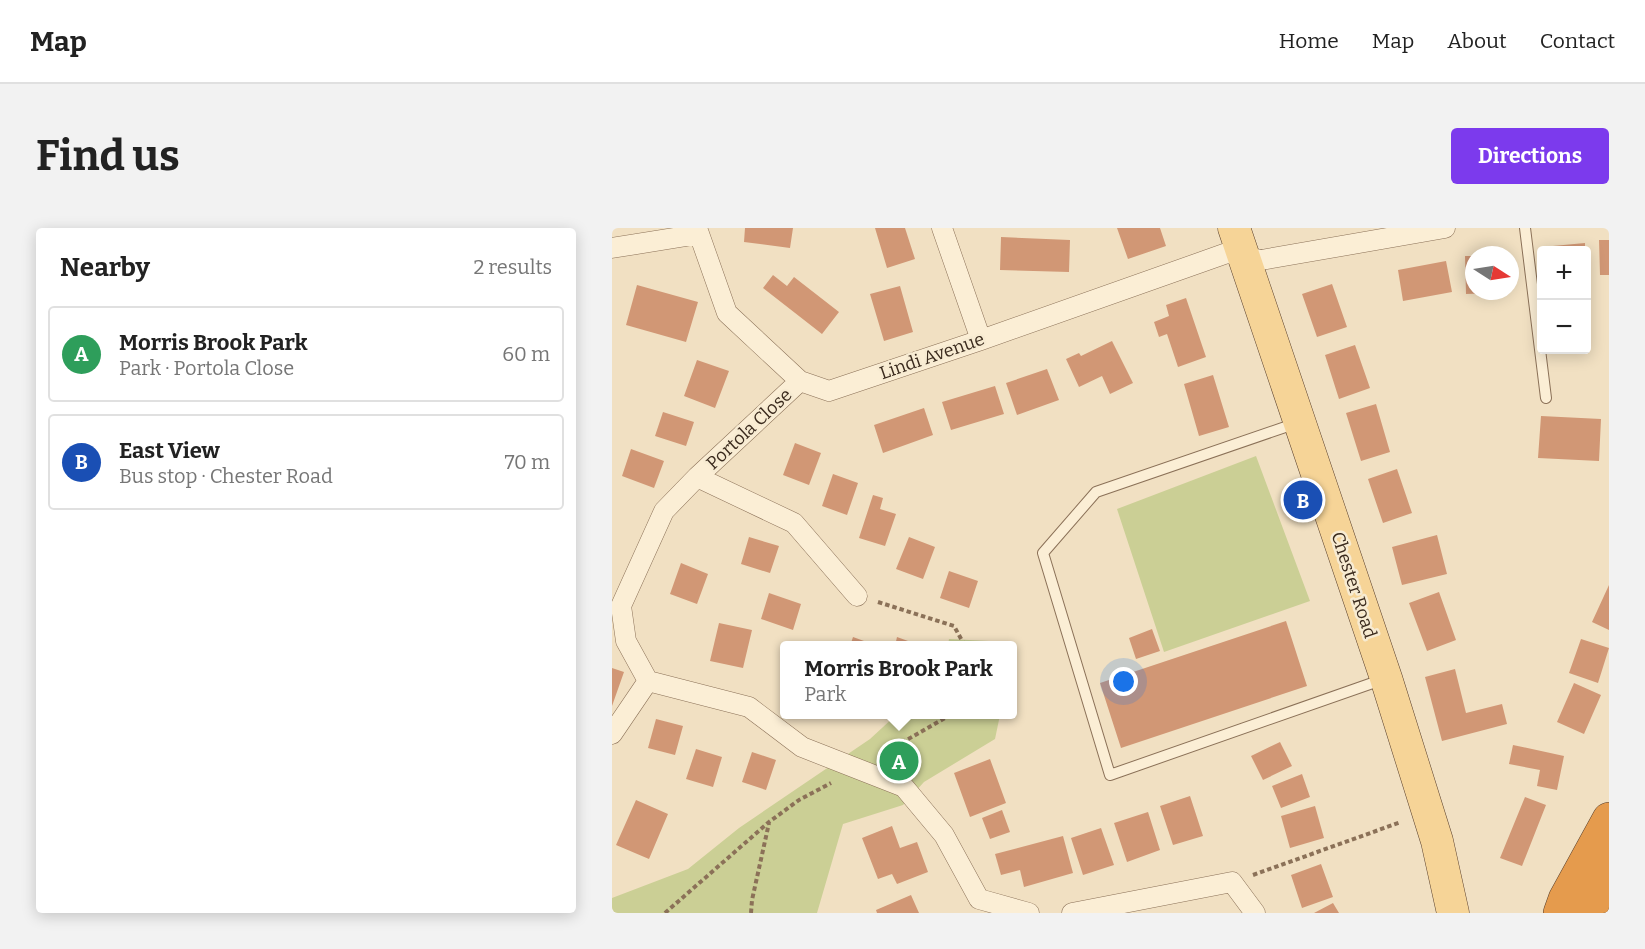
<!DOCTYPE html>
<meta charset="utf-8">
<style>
:root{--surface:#fff;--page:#f2f2f2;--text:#222;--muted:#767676;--line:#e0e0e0;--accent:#7c3aed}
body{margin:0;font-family:Bitter,serif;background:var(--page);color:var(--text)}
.controls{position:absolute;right:18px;top:18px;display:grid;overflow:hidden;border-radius:6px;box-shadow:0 3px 15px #0003}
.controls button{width:54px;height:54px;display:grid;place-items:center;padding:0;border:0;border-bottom:2px solid var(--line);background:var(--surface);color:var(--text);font:30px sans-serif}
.compass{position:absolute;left:853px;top:18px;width:54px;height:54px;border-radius:50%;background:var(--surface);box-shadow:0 3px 15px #0003;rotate:102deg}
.you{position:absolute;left:512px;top:454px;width:21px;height:21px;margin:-15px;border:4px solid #fff;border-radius:50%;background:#1a73e8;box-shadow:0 0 0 9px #1a73e833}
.badge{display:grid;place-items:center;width:39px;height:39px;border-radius:50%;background:var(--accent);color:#fff;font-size:20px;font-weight:700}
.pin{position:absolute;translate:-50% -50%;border:3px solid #fff;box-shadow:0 2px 6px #0006}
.popup{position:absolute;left:168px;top:413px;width:237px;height:78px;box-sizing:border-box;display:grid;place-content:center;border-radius:6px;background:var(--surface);filter:drop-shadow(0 2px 4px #0005);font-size:20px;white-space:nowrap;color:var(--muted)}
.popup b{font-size:22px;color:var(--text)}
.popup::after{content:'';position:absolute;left:50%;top:100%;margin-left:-12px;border:12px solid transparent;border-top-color:var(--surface)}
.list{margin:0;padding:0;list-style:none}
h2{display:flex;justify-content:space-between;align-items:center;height:78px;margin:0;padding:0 24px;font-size:26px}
h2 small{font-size:20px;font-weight:400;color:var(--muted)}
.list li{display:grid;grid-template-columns:39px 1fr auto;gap:18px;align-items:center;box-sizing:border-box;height:96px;margin:0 12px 12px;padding:0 12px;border:2px solid var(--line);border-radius:6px}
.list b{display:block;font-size:22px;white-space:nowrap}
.list p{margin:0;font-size:20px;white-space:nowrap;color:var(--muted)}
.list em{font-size:20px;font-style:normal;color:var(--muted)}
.map{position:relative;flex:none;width:997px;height:685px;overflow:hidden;border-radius:6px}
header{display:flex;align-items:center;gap:36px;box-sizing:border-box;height:84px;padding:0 30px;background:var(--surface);border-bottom:2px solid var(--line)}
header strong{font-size:28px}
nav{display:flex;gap:33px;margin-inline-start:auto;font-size:21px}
.intro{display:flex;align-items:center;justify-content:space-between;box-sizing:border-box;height:144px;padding:0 36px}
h1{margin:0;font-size:42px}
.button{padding:15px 27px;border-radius:6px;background:var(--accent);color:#fff;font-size:21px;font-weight:700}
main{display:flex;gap:36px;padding:0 36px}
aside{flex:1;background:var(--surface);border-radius:6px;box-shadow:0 3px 15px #0003}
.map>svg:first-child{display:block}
.green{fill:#cbcf95}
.building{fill:#d19775}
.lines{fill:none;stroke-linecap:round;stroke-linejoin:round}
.lane-casing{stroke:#8b7158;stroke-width:12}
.street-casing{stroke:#8b7158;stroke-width:21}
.primary-casing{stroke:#593f2c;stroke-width:33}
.highway-casing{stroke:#593f2c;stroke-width:34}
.path{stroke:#8b7158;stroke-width:4;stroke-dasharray:4.5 3;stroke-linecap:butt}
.lane{stroke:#fbeed5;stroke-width:10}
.street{stroke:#fbeed5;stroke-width:20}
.primary{stroke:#f6d497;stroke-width:32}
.highway{stroke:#e59b4d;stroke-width:33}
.labels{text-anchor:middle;stroke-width:5;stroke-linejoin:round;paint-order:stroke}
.street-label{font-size:18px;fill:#3a2a1d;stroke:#f7ebd2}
</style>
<header>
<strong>Map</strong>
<nav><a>Home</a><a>Map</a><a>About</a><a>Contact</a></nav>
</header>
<div class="intro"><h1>Find us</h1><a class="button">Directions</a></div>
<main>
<aside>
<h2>Nearby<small>2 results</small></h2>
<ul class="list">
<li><span class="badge" style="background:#2e9e5b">A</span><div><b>Morris Brook Park</b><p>Park · Portola Close</p></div><em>60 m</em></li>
<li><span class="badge" style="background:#1a4fb4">B</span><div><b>East View</b><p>Bus stop · Chester Road</p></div><em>70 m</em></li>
</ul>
</aside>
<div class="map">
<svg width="997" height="685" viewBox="0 0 997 685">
<rect width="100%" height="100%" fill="#f1e0c2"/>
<!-- green -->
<path class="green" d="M644,228L698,373L552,424L505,281Z
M337,411L377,413L378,417H336Z
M284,487H388L383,511L312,554L291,577L231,596L205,685H0V670L76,641L127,600L258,511Z"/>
<!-- building -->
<path class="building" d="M133,0H181L178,20L132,14Z
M263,0H293L303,31L275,40Z
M505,0H548L554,18L516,31Z
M389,9L458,12L457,44L388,42Z
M987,12H997V47H988Z
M973,15V22H931L930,19Z
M853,28H862V63H882V65L854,66Z
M834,33L840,64L791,73L786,42Z
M161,47L175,58L182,49L227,84L210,106L151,60Z
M720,56L735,99L705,109L690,66Z
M25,57L86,74L74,114L14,97Z
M288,58L301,104L272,113L258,66Z
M574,70L594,129L566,139L555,106L547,109L542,94L557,88L554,77Z
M500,113L521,155L498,166L490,148L467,159L454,131L467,125L469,128Z
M743,117L758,160L727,171L713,127Z
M85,132L117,143L103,180L72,168Z
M435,141L447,172L405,187L394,155Z
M601,147L617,199L587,208L572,156Z
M383,158L392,186L339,202L330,174Z
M764,176L778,224L749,233L734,185Z
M312,180L321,207L271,225L262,197Z
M51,184L82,194L74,218L43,208Z
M929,188L989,191L987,233L926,230Z
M183,215L209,225L197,257L171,247Z
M19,221L52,233L42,260L10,248Z
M785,241L800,285L771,295L756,251Z
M221,246L246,255L235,287L210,278Z
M261,267L271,270L268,281L284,286L273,318L247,310Z
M825,307L835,346L790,357L780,319Z
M137,309L167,318L158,345L129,336Z
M297,309L323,319L311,351L284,341Z
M69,335L96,346L85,376L58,366Z
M337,343L366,353L357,380L328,370Z
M997,357V402L980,394Z
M827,364L844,412L815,423L797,375Z
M157,365L189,376L181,402L149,391Z
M674,393L695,458L509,520L488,455Z
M107,395L140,402L131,440L98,433Z
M540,401L548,423L524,431L517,410Z
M241,409L263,417V418H238Z
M285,409L307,417V418H283Z
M969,411L997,420L986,455L957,445Z
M0,440L12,444L0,478Z
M843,441L854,485L890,476L895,496L830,513L813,449Z
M173,452V466L168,464Z
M962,455L989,467L972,506L945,494Z
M44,491L71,498L63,527L36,520Z
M668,514L680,538L651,552L639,528Z
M901,517L952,528L945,562L925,558L928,542L897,536Z
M84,521L110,529L101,559L74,551Z
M140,524L164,532L154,562L130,554Z
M378,531L394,575L358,589L342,545Z
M690,546L698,569L669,580L660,558Z
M578,568L591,608L561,617L548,578Z
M913,569L934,577L910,638L888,630Z
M24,572L56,586L37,631L4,617Z
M703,578L712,610L678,620L669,588Z
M390,582L398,604L378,611L370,590Z
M536,584L548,622L515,634L502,595Z
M280,598L288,620L305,614L316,644L285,656L280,646L266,651L250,610Z
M489,600L502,637L471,647L459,610Z
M451,608L461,645L412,659L408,642L389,647L383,626Z
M709,636L721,669L690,680L679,647Z
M299,667L307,685H265L264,682Z
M721,675L727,685H702Z"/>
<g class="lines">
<defs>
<path id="lane" d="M913,0L934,170
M685,195L484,264L431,325L498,547L772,451"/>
<path id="street" d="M85,0L115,85L188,153L217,163L369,112L615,25L649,32L833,0
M330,0L369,112
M0,20L87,6
M188,153L85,249L52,283L9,378L14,413L36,453L137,479L190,519L292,559L332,607L367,671L417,685
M85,249L182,295L245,368
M0,506L36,453
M460,685L620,654L643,685"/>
<path id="primary" d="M622,0L774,450L825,613L841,685"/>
<path id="highway" d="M948,685L953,671L997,591
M979,685L991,652L997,618"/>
</defs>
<!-- lane casing -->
<use href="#lane" class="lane-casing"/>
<!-- street casing -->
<use href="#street" class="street-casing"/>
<!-- primary casing -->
<use href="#primary" class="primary-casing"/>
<!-- highway casing -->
<use href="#highway" class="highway-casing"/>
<!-- path -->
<path class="path" d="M266,374L342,398L353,418
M270,526L340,486
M641,647L789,594
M53,685L157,594L187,572L219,555
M139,685L140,672L157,595"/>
<!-- lane -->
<use href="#lane" class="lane"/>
<!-- street -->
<use href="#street" class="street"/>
<!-- primary -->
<use href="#primary" class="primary"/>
<!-- highway -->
<use href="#highway" class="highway"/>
</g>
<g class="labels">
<!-- street labels -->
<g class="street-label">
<text transform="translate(320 128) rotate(-19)" y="6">Lindi Avenue</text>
<text transform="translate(137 201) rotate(-43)" y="6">Portola Close</text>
<text transform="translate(742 357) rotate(72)" y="6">Chester Road</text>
</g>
</g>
</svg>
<div class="controls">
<button>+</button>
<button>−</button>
</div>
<svg class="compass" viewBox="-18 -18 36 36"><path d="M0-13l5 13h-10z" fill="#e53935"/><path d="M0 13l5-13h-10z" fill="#767676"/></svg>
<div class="you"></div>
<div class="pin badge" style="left:287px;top:533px;background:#2e9e5b">A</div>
<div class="popup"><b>Morris Brook Park</b>Park</div>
<div class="pin badge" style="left:691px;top:272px;background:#1a4fb4">B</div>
</div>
</main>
